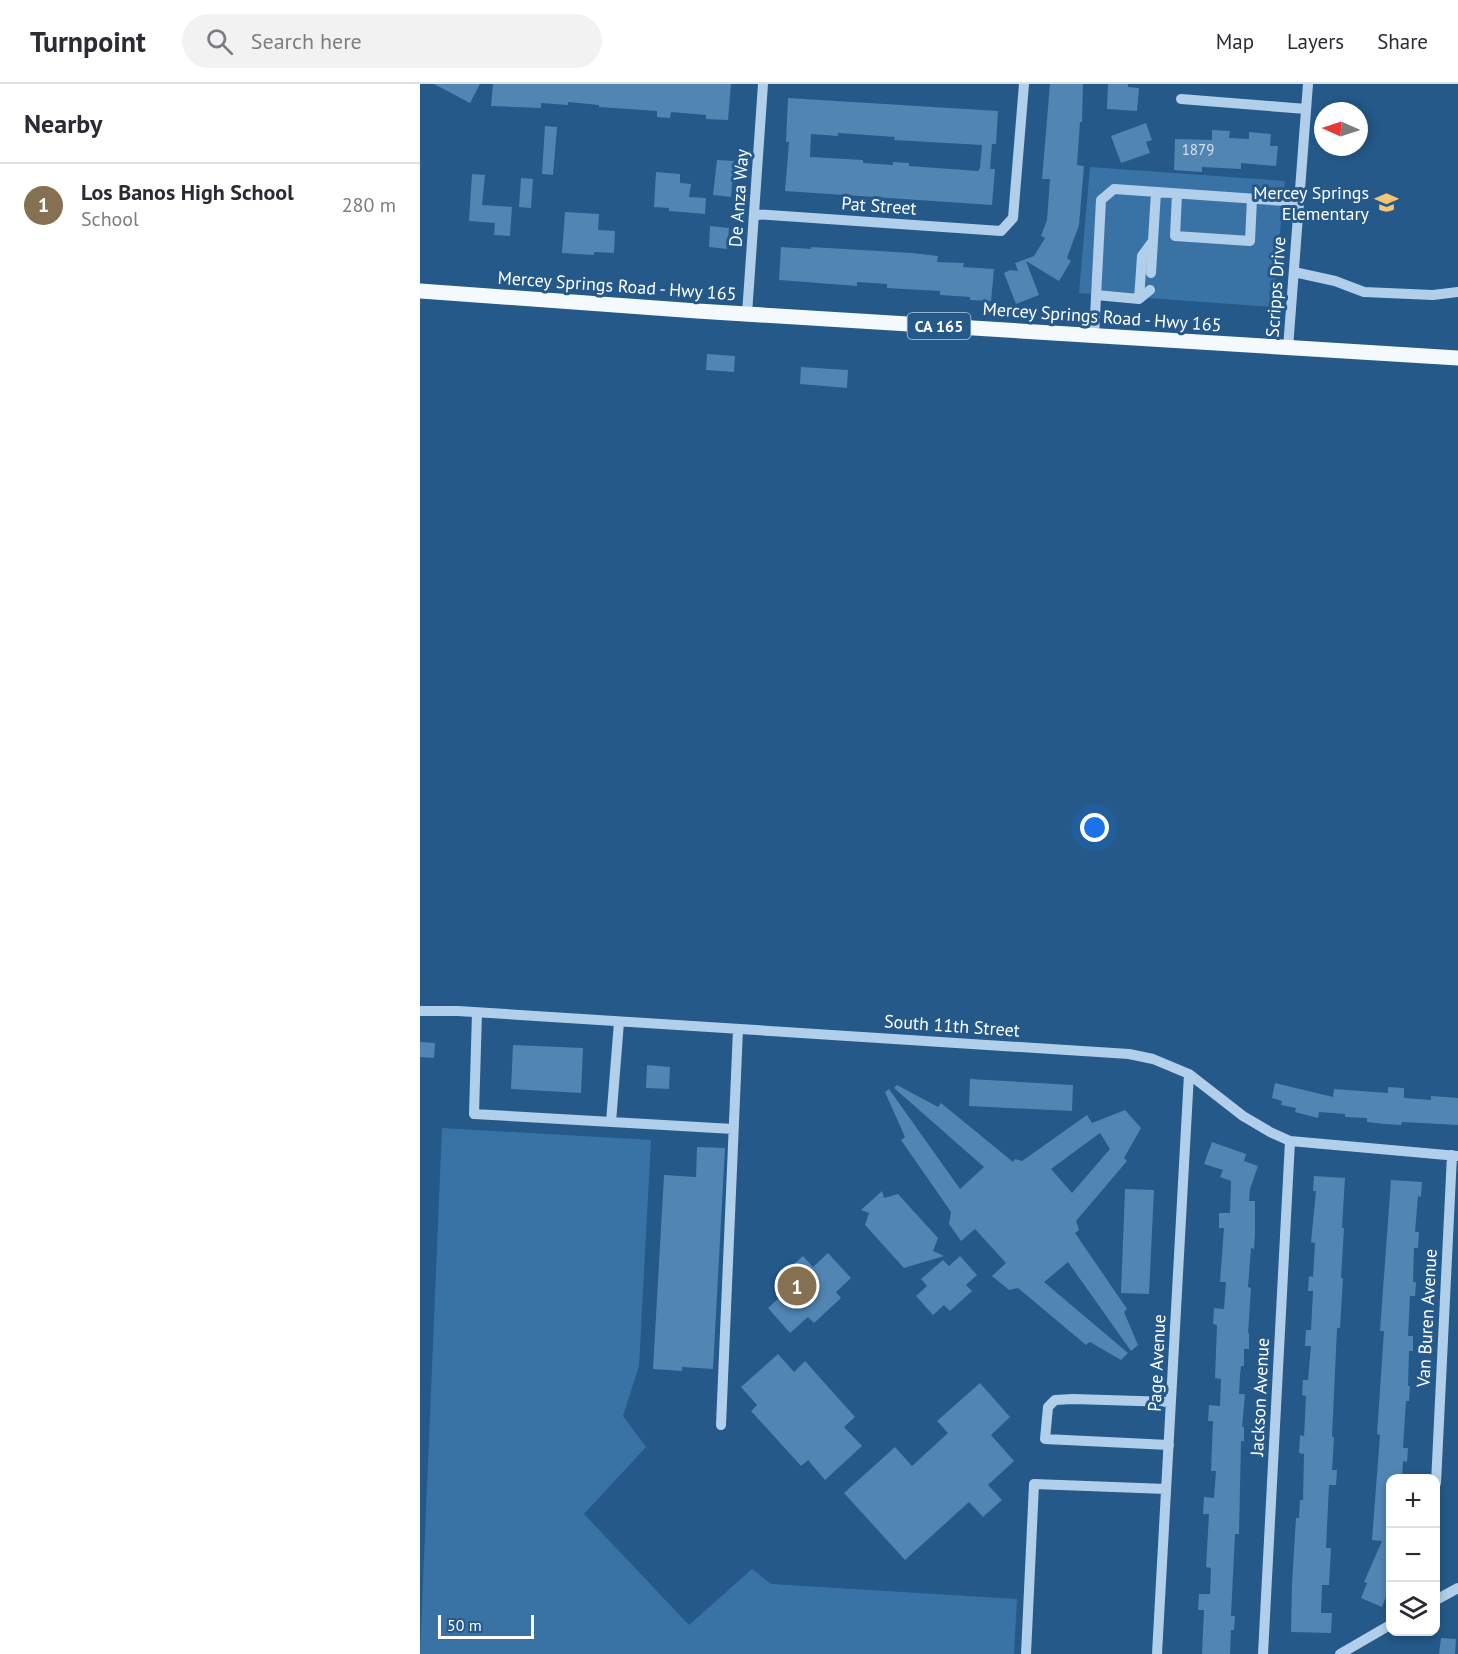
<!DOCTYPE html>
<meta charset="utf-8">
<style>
:root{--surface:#fff;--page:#f2f2f3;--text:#2b2b33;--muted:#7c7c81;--line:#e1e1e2;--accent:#857051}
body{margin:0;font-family:"PT Sans",sans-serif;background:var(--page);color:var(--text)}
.controls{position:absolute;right:18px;bottom:18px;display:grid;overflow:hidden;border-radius:12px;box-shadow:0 3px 9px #0003}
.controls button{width:54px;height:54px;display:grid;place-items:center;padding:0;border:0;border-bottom:2px solid var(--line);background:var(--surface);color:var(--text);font:30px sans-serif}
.compass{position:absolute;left:894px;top:18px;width:54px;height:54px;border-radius:50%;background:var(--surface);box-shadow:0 3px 9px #0003;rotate:273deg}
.scale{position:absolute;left:18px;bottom:15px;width:96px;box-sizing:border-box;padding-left:6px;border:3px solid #fff;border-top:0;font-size:16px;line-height:21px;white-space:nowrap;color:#fff;-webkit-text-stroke:4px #245989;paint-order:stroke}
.you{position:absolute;left:675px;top:744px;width:21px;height:21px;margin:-15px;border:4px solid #fff;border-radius:50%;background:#1a73e8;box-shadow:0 0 0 9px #1a73e833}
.badge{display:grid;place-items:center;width:39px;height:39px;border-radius:50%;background:var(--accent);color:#fff;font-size:20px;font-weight:700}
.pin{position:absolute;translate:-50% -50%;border:3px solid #fff;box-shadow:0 2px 6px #0006}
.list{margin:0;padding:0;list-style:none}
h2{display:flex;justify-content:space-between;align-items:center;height:78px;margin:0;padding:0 24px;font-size:26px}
h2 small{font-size:20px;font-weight:400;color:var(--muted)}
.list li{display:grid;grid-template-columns:39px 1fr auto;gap:18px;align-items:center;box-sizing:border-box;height:84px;padding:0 24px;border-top:2px solid var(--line)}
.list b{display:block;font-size:22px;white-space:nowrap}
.list p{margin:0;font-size:20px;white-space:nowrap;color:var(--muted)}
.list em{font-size:20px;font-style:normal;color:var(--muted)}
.icon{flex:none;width:33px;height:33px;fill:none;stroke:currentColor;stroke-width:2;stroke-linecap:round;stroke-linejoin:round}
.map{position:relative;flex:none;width:1038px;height:1570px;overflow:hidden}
header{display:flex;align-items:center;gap:36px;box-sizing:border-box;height:84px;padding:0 30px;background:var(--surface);border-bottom:2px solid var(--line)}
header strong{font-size:28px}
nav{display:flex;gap:33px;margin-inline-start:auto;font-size:21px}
.search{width:420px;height:54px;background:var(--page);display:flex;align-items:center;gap:15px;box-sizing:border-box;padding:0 21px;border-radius:33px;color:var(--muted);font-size:22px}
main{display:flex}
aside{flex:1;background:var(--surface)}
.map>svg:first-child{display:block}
.green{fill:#3973a6}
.building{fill:#5185b2;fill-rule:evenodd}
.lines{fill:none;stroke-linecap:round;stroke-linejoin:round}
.minor{stroke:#b1cfea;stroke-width:10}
.major{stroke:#f4f9fe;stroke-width:15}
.labels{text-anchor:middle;stroke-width:6;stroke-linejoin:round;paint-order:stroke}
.number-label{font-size:15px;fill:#d4e0ec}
.shield{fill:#245989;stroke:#bdcddc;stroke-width:1.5}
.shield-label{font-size:16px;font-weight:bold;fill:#fff}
.poi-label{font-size:18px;fill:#fff;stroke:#245989;text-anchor:end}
.street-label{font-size:18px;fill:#fff;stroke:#245989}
</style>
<header>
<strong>Turnpoint</strong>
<div class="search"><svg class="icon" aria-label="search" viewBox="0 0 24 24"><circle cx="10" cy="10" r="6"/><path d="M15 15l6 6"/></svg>Search here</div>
<nav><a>Map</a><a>Layers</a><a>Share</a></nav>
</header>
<main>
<aside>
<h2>Nearby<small></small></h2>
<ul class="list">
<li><span class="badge">1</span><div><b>Los Banos High School</b><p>School</p></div><em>280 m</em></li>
</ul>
</aside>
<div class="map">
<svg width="1038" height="1570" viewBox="0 0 1038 1570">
<rect width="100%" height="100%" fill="#245989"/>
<!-- green -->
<path class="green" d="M670,83L865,97L853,223L659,209Z
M22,1044L231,1056L219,1282L203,1332L226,1363L164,1430L269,1541L332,1485L351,1500L597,1515L594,1570H0Z"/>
<!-- building -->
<path class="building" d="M14,0H60L50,19Z
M73,0H311L308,36L286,35V31L251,28L250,34L237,33V27L179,23V21L148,18V21L121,19V24L71,22Z
M630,0H663L662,38H660L657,81L664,82L659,141L647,174L651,177L639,197L606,177L619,211L596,220L584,189L590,186L598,187L595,179L614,172L625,154L621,152L627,136L630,95H622Z
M688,0H708V3L719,4L717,27L687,25Z
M368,14L578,27L576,60H572L570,85H575L572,121L365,107L369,58H366ZM418,49L475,53L474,56L562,61L560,84L558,87L489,82V79L473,78V81L443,79V76L390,73L391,50L418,52Z
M726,39L732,56L726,58L730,69L701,79L691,52Z
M125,42L137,43L133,91L122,90Z
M792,46L810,47L809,54L829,55V48L851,50L850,62H858L856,82L821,79V85L782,83V88L754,86L755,55L792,56Z
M297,76L314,77L311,113L293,111Z
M236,88L260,90V99L271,100L269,113L286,114L285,130L249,127V124L234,123Z
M52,90L65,91L62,121L92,123L90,152L74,151L75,139L49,137Z
M101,94L113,95L111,124L99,123Z
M145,128L179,130L178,146L195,147L194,169L174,168V171L142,169Z
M290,142L309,144L307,165L289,163Z
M361,163L391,165V163L492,169L518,172L517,178L544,179L543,183L574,185L571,217L550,216V213L520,211V207L467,204V200L437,198V202L359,196Z
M287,270L315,272L314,288L286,286Z
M381,283L428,286L427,304L380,300Z
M0,958L15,959L14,974L0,973Z
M93,961L163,964L161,1009L91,1005Z
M227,981L250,983L249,1005L226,1004Z
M550,995L653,1001L652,1027L549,1022Z
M855,999L913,1013L914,1005L968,1009V1003L984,1004V1014L1011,1016V1012L1038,1014V1041L982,1038L981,1041L965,1040L947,1038V1034L925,1033V1030L899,1028L898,1034L875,1028L876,1024L861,1021L862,1017L852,1014Z
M477,1001L518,1023L521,1019L593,1078L595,1075L602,1077L667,1031L672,1039L705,1026L721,1044L704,1074L707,1077L656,1137L659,1146L655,1149L707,1225L704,1228L718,1261L711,1267L648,1178L624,1198L708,1269L701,1276L670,1258L666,1261L598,1204L589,1206L572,1192L586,1179L555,1145L541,1157L529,1140L531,1128L481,1056L485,1053L465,1008L469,1005L540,1105L564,1083L474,1004ZM680,1049L690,1065L652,1109L631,1085Z
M792,1058L826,1070L824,1077L838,1082L830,1105L829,1117H835V1150L834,1165L831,1164L828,1203L831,1204L828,1249H829V1265H824V1282H821L820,1292L819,1310H825L822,1343H824V1357H821L819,1450H815L811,1532H815L814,1546H811L810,1570H782L784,1526H778L779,1510H790L791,1484L786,1483L789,1430H783L784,1413L794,1414L796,1387H791L793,1337H788L789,1321L800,1322L801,1295L795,1294L797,1241L793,1240L794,1224L804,1225L806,1198H800L804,1144H799V1129H810L811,1097L800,1093L803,1086L784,1080Z
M277,1063L305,1064L293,1285L262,1283V1287L233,1285L244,1091L276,1093Z
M894,1092L925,1094L922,1144H924L921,1194H923L920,1244H917L912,1353H914L912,1386H917L916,1401H909L906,1464H911L909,1501H902L901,1529H912L911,1549L871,1548L872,1500L876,1434H879L880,1416H883L884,1370L879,1369L880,1351L884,1352L886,1312L882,1311L883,1296H888L891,1262H885L886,1246H891L893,1207H888L889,1192L893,1193L895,1159L891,1158L896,1107H893Z
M971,1096L1002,1098L1001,1113L998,1112L995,1148H999L998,1164H994L993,1198H996L995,1212H990L988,1252H993V1267H989L988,1302H990L989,1317H986L983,1364H988L987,1378L983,1377L982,1395H970V1502L962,1523L941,1514L947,1499L944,1498L962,1457L952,1456L960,1351L957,1350L964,1247H960Z
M705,1105L734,1106L729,1210L701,1209Z
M462,1107L464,1114L478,1110L518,1154L513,1167L524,1172L484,1184L445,1141L449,1129L441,1126Z
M408,1169L431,1194L416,1208L421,1214L394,1239L388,1233L370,1249L348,1224L365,1208L355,1197L383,1172L393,1183Z
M540,1172L557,1191L546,1201L552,1207L530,1227L524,1221L513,1231L496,1212L507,1202L501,1195L523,1176L529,1182Z
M358,1270L374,1288L385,1277L435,1333L424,1343L442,1362L405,1396L388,1376L381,1382L331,1327L337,1321L321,1303Z
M560,1299L590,1333L571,1351L594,1377L568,1401L582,1416L563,1433L549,1418L485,1476L424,1409L475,1363L492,1382L528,1349L517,1337Z
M1021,1554L1036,1555L1035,1570H1019Z"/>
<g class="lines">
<!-- minor -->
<path class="minor" d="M761,15L886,25
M757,110L755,152L830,157L832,115
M334,130L581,147L593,134L604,0
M874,188L915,197L944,208L1013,211L1038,208
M731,189L736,108
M676,211L719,215L730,206
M719,215L722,172L733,157
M327,230L343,0
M674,252L681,116L694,105L879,118
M868,264L888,0
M0,927H38L709,970L733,975L769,990L823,1032L850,1048L870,1057L1038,1072
M57,929L54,1030L313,1045
M191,1038L199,938
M301,1341L318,945
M749,1361L625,1355L628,1323L635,1316L653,1315L751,1318
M1016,1399L1032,1071
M1016,1516L1038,1504
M606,1570L614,1400L746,1405
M737,1570L769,990
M843,1570L870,1057
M920,1570L970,1541"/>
<!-- major -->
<path class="major" d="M0,207L277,227L1038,274"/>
</g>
<!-- icons -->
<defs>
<symbol id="school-bare" viewBox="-9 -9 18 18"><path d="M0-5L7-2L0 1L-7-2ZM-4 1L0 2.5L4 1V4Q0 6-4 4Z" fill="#f4c575" stroke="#245989" stroke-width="2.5" paint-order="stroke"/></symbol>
</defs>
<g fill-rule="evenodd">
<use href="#school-bare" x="950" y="102" width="33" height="33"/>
</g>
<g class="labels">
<!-- number labels -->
<g class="number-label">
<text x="778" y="71">1879</text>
</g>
<!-- shield labels -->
<rect class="shield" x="487.5" y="229" width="63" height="26" rx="4.5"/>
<g class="shield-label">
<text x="519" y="248">CA 165</text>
</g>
<!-- poi labels -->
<g class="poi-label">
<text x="949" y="115">Mercey Springs<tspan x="949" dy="21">Elementary</tspan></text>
</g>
<!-- street labels -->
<g class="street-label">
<text transform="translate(319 114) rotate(-86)" y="6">De Anza Way</text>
<text transform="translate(459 122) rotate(4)" y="6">Pat Street</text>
<text transform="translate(197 202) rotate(4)" y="6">Mercey Springs Road - Hwy 165</text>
<text transform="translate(856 203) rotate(-86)" y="6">Scripps Drive</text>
<text transform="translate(682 233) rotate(4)" y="6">Mercey Springs Road - Hwy 165</text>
<text transform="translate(532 942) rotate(4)" y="6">South 11th Street</text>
<text transform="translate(1007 1234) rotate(-87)" y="6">Van Buren Avenue</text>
<text transform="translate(737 1279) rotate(-87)" y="6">Page Avenue</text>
<text transform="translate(840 1313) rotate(-87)" y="6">Jackson Avenue</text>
</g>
</g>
</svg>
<div class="controls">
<button>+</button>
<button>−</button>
<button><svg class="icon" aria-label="layers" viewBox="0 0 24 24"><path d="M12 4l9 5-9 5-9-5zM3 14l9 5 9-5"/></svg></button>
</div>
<svg class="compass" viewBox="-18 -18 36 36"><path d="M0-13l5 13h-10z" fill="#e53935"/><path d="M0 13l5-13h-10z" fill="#7c7c81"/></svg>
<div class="scale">50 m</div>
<div class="you"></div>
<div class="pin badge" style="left:377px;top:1202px">1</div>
</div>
</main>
